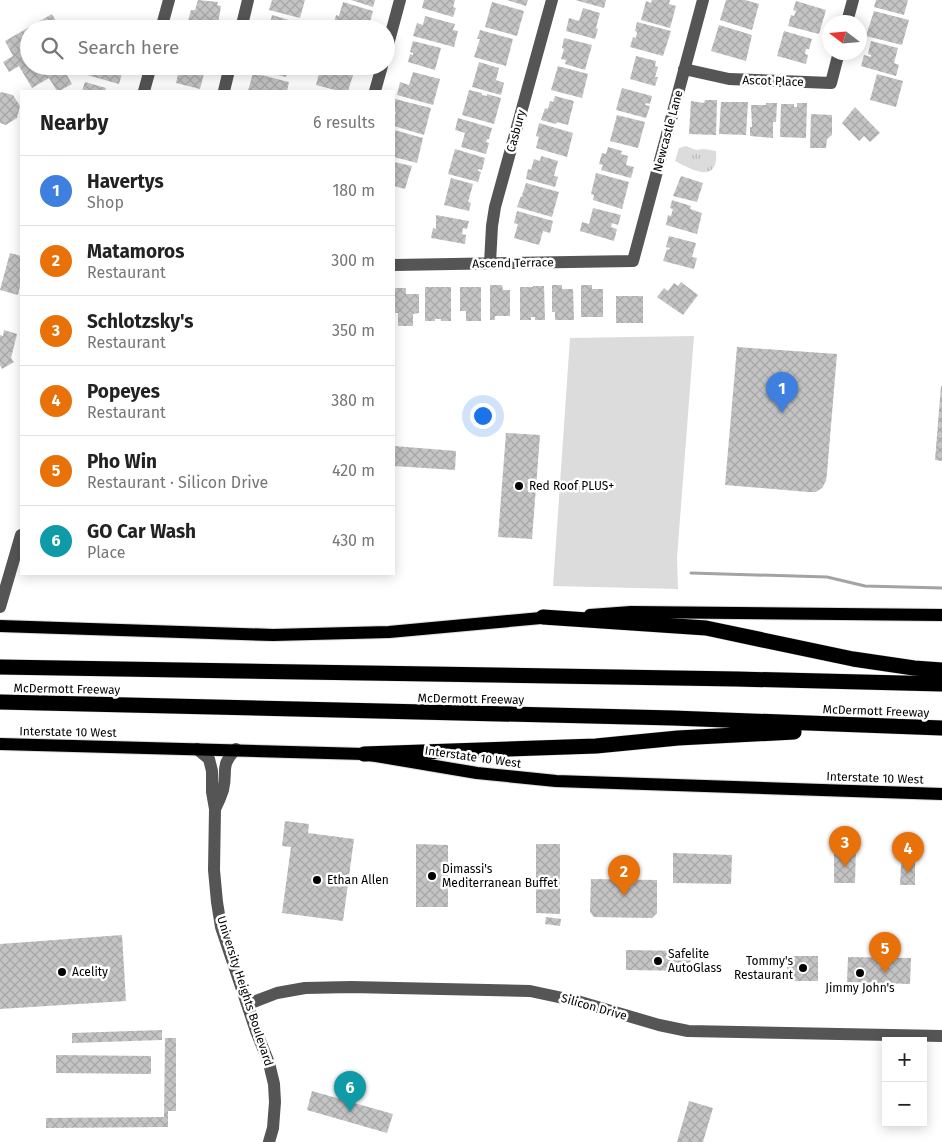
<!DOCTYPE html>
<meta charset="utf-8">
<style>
:root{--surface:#fff;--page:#f2f2f2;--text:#222;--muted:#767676;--line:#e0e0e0;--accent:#1a73e8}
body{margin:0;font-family:"Fira Sans",sans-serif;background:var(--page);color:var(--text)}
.controls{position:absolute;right:15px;bottom:15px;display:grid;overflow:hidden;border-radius:0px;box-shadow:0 2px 12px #0003}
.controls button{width:45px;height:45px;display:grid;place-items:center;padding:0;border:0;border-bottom:1px solid var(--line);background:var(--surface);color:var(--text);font:25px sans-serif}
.compass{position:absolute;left:822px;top:15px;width:45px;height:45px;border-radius:50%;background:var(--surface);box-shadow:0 2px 12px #0003;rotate:286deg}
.you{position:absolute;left:482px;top:415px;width:18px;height:18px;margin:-12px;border:4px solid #fff;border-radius:50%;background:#1a73e8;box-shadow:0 0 0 8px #1a73e833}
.badge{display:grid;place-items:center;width:32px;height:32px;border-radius:50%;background:var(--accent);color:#fff;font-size:16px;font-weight:700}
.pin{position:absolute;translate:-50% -41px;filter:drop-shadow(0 1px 2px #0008)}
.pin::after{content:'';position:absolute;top:26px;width:18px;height:15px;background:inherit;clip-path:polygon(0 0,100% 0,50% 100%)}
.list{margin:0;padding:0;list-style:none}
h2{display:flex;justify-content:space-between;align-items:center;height:65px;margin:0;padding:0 20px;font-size:21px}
h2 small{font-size:16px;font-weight:400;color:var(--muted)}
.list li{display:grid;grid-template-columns:32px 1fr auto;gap:15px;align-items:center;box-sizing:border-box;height:70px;padding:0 20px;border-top:1px solid var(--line)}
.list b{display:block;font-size:19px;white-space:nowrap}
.list p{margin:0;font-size:16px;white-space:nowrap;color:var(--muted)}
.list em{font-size:16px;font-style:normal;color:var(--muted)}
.icon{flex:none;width:28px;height:28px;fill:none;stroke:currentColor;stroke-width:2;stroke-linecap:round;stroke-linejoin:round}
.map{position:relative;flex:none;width:942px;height:1142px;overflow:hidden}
.search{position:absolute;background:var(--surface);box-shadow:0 2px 12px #0003;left:20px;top:20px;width:375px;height:55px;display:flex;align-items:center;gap:12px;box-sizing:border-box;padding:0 18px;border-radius:28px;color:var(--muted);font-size:19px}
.panel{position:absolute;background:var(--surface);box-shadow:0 2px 12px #0003;left:20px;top:90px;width:375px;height:485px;border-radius:0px}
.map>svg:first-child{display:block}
.grass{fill:#dcdcdc}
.park{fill:url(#park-tufts)}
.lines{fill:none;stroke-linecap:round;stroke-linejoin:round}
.stream{stroke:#a3a3a3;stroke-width:3}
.building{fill:url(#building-cross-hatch)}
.major-casing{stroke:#dbdbdb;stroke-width:14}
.highway-casing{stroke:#dbdbdb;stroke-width:16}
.minor{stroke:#555;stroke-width:12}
.major{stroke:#000;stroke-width:12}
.highway{stroke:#000;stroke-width:15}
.poi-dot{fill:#000;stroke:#fff;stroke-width:2}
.labels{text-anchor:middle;stroke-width:5;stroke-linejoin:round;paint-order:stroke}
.street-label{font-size:12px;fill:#000;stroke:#fff}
.poi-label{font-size:12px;fill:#000;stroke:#fff;text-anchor:start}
</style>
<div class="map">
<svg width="942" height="1142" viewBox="0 0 942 1142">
<defs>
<pattern id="park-tufts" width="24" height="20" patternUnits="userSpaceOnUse" patternTransform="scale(1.25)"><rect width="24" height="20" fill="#dcdcdc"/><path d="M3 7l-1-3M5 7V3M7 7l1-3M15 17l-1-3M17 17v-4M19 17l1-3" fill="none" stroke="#bbb"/></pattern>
<pattern id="building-cross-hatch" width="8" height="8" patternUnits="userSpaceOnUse" patternTransform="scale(1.25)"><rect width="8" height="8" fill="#c4c4c4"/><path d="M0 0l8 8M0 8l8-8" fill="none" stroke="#a7a7a7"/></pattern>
</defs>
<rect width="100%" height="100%" fill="#fff"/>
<!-- grass -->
<path class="grass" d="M694,336L677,558L678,589L553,586L570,338Z"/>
<!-- park -->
<path class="park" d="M686,146L696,150L704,149L716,151C719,185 692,170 675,161L679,148Z"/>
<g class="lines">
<!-- stream -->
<path class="stream" d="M691,573L827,577L865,586L942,588"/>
</g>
<!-- building -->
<path class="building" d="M198,0L218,2L217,5L221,6L217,29L188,21L191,10H195Z
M272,0H305L300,18L269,10Z
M351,0H375L373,7Z
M424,0H455L453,7L456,8L453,17L422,8Z
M507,0H528L526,6Z
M575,0H606L604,8Z
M652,0H670L669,4L676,6L670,28L641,20L646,1L651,3Z
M726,0H745L759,4L752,30L720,20Z
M876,0H908L904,15L874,7Z
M796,1L826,10L819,34L788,26L791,15L794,16L796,11L793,10Z
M343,2L373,11L368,29H340L333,27L336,15L339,16Z
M492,2L524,11L517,36L485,27Z
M583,8L600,13L596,28L598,29L595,39L566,31L569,18L579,21Z
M874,11L909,20L902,45L866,36Z
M52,14L60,28L71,23L74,29H29V66H37L39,70L45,66H69L64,70L72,84L59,91H57L49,78L32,88L19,66L9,72L3,62L13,56L5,41Z
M272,15L299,23L298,29L269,27Z
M425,16L455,24L453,30L458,31L454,47L413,36L417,23L423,25Z
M637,22L671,31L663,56L630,47L633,37L636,38L637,32L635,31Z
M182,23L202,28V29H181Z
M719,25L752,35L746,61L711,51Z
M480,30L513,39L506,66L474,57L480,39H477Z
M784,31L812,39L809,49H806L805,54L808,55L806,64L777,56Z
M564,38L592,45L585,70L565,64L566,60L561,59L564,49L562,48Z
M413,41L441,48L435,70L408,62L410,54L413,55V53L410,52Z
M871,41L898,48L894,63L899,65L896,76L861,66L864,55L871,57V55L868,54Z
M636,56L656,61L655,66L658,67L655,77H658L655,86L630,79Z
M479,62L499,68L496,80L504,83L501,95L472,87Z
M90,66H124L119,84L87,75Z
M180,66H206L200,89L176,83Z
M254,66H289L286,77L253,69Z
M321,66H346L355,69L348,91H339L316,85Z
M558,66L588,74L582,98L551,90Z
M413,72L440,79L433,105L397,95L400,82L409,85Z
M253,73L289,82L287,91H248Z
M877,74L903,81L896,107L870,100Z
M85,82L106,88L105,91H82Z
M622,88L652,96L650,104L646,103L645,105L650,106L646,118L616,110Z
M469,90L482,93V95L487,96V94L501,98L494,124L462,115Z
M1,92L13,95L20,106L17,118L6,125L0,123V93Z
M555,96L574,101L568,125L557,122L556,124L541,120L545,108L548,109L550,101L553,102Z
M395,99L431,108L424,135L394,126V114L395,115L396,112L394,111Z
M705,100H717L716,135L689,134L691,101L704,103Z
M721,102H748L746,135L719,134Z
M766,103H777L776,122H773V138L750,136V127H752L751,105H766Z
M797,103H807L806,138L780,137L781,104H794V107H797Z
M855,107L880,133L870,142L864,136L859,141L842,123Z
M811,114L832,115V135L827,139L826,148H810Z
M617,115L645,122L638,148L610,141Z
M458,118L492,128L489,139H487L486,142L489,143L486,154L461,147L465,133L455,130Z
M539,123L573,133L567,157L536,148L539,137L536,136Z
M394,130L423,138L417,163L394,157Z
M608,147L622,151L621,154L628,156L626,165L634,167L631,178L601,170L603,165L599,164L602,153L606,154Z
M455,149L485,158L482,170L478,169V171L481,172L478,182L448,174Z
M541,156L558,161L554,176L558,177L555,187L526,179L528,169L531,170L534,159L540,161Z
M394,162L412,166L405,189L394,186Z
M596,173L629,182L622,209L593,200L594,195L591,194Z
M681,176L703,183L697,202L673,196Z
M451,178L473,184L468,202L471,203L469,211L444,205Z
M526,183L559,192L552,217L517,207L521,196L524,197L522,195Z
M672,200L691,206L690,209L702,213L697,234L666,225L668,215L671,216L673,209L670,208Z
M593,208L621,215L618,225L612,223L611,227L617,229L614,241L580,231L582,222L589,224Z
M517,211L553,221L550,233L543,231L539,245L514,238L518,224L514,223Z
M436,215L469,221L467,229L463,228L462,234L466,235L465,244L431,238L433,228L436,229Z
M669,236L696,243L692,257L697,258L694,269L663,261L667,249L669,250L670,248L666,247Z
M10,253L21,256V281L18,295L0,290Z
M681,282L698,295L683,315L657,297L664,288L668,291L674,283L678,286Z
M490,285H502L503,290H510V316H495V320H490Z
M552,285H562V289H573L574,320H555V312H552Z
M581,285H592V289H603V317H581Z
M533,286H544L545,320H535V317H531V320H520V287H533Z
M425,287H451V321H441V319H435V321H425Z
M460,287H481V321H466V311H460Z
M395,288H406V294H419V313L413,314V326H398V313H395Z
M616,296H643V323H616Z
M4,330L17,334L11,358L14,362L2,369L0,365V335L3,336Z
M737,347L837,354L827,473L826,481L822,488L816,492H808L725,485Z
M941,386H942V461L935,460Z
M506,433L540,435L532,539L498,537Z
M394,446L456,451L455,470L394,466Z
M285,821L309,824L308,833L354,839L343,921L282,913L291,847L282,846Z
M416,844L448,845V907H416Z
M536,844H560V914L536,913Z
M840,846H856L855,883H834V851H840Z
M902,847H915V885H900Z
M673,853L732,855L731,884L673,883Z
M591,879L657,880V913L652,918L594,917L590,912Z
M546,917L561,919L560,926L545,924Z
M122,935L126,1001L0,1009V944Z
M626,950L691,951L690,971L626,970Z
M787,956H818V981H787Z
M848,957L911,958L910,984L847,982Z
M162,1030V1040L72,1043V1033Z
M165,1038H176V1111H168V1127L46,1128V1118L164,1117Z
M56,1055L151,1056V1074L56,1073Z
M312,1091L393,1114L387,1133L307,1110Z
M689,1101L713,1108L703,1142H677Z"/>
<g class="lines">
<defs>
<path id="major" d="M590,615L631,612L942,615
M0,626L273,635L389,632L552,617
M0,744L364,754L477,773L556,781L942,794"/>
<path id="highway" d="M543,617L706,628L853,659L914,668L942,670
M0,667L737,679L942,684
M0,702L673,718L942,728
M364,754L596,746L678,738L794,732"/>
</defs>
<!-- major casing -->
<use href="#major" class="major-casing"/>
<!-- highway casing -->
<use href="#highway" class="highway-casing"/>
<!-- minor -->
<path class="minor" d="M847,22L853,0
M161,29L169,0
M241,29L248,0
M386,52L400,0
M684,69L729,79L831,83L839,52
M144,91L151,66
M224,91L230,66
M375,91L382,66
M490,263L492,226L495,207L552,0
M394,265L633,261L703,0
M0,607L21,535
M197,749L209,759L212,771V792L215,809L214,870L217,902L221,927L256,1031L269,1063L274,1084L275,1102L273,1128L269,1142
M215,809C218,803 221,796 223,790C228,770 219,767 236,749
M248,1004L277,993L305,988L351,987L530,991L577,1001L659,1025L688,1031L942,1036"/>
<!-- major -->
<use href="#major" class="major"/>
<!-- highway -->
<use href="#highway" class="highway"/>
</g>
<!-- markers -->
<g class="poi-dot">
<circle cx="519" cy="486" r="5"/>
<circle cx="432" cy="876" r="5"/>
<circle cx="317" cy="880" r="5"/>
<circle cx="658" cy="961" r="5"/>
<circle cx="803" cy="968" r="5"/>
<circle cx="62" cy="972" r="5"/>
<circle cx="860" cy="973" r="5"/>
</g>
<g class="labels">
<!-- street labels -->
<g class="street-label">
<text transform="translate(773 81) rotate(2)" y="4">Ascot Place</text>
<text transform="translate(516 131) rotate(-75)" y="4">Casbury</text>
<text transform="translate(668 131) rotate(-75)" y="4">Newcastle Lane</text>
<text transform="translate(513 263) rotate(-1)" y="4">Ascend Terrace</text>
<text transform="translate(67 689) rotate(1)" y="4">McDermott Freeway</text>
<text transform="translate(471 699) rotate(1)" y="4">McDermott Freeway</text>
<text transform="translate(876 711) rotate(2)" y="4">McDermott Freeway</text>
<text transform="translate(68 732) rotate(1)" y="4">Interstate 10 West</text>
<text transform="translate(473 757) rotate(8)" y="4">Interstate 10 West</text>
<text transform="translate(875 778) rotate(2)" y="4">Interstate 10 West</text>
<text transform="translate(245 991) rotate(72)" y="4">University Heights Boulevard</text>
<text transform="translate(594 1007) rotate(16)" y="4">Silicon Drive</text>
</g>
<!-- poi labels -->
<g class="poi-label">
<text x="529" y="490">Red Roof PLUS+</text>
<text x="442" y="873">Dimassi's<tspan x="442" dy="14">Mediterranean Buffet</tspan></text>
<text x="327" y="884">Ethan Allen</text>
<text x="668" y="958">Safelite<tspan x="668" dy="14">AutoGlass</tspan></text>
<text x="793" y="965" text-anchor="end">Tommy's<tspan x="793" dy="14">Restaurant</tspan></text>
<text x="72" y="976">Acelity</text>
<text x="860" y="992" text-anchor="middle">Jimmy John's</text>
</g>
</g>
</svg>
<div class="controls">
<button>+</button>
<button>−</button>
</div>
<svg class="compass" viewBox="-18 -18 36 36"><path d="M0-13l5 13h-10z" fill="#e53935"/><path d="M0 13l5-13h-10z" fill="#767676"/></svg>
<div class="you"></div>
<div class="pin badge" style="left:782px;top:413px;background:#3f7fe0">1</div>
<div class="pin badge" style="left:624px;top:896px;background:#e8710a">2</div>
<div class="pin badge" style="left:845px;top:867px;background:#e8710a">3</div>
<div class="pin badge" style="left:908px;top:873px;background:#e8710a">4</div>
<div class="pin badge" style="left:885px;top:973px;background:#e8710a">5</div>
<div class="pin badge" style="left:350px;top:1112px;background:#0f9aa8">6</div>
<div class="search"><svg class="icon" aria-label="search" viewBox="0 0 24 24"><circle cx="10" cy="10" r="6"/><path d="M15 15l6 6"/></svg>Search here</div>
<section class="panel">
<h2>Nearby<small>6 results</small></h2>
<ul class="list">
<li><span class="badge" style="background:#3f7fe0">1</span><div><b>Havertys</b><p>Shop</p></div><em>180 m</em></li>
<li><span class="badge" style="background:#e8710a">2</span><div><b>Matamoros</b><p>Restaurant</p></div><em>300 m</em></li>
<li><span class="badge" style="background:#e8710a">3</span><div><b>Schlotzsky's</b><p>Restaurant</p></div><em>350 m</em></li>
<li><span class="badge" style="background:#e8710a">4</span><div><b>Popeyes</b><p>Restaurant</p></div><em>380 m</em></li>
<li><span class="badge" style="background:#e8710a">5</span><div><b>Pho Win</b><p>Restaurant · Silicon Drive</p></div><em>420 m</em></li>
<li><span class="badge" style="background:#0f9aa8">6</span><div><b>GO Car Wash</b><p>Place</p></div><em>430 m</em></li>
</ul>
</section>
</div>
